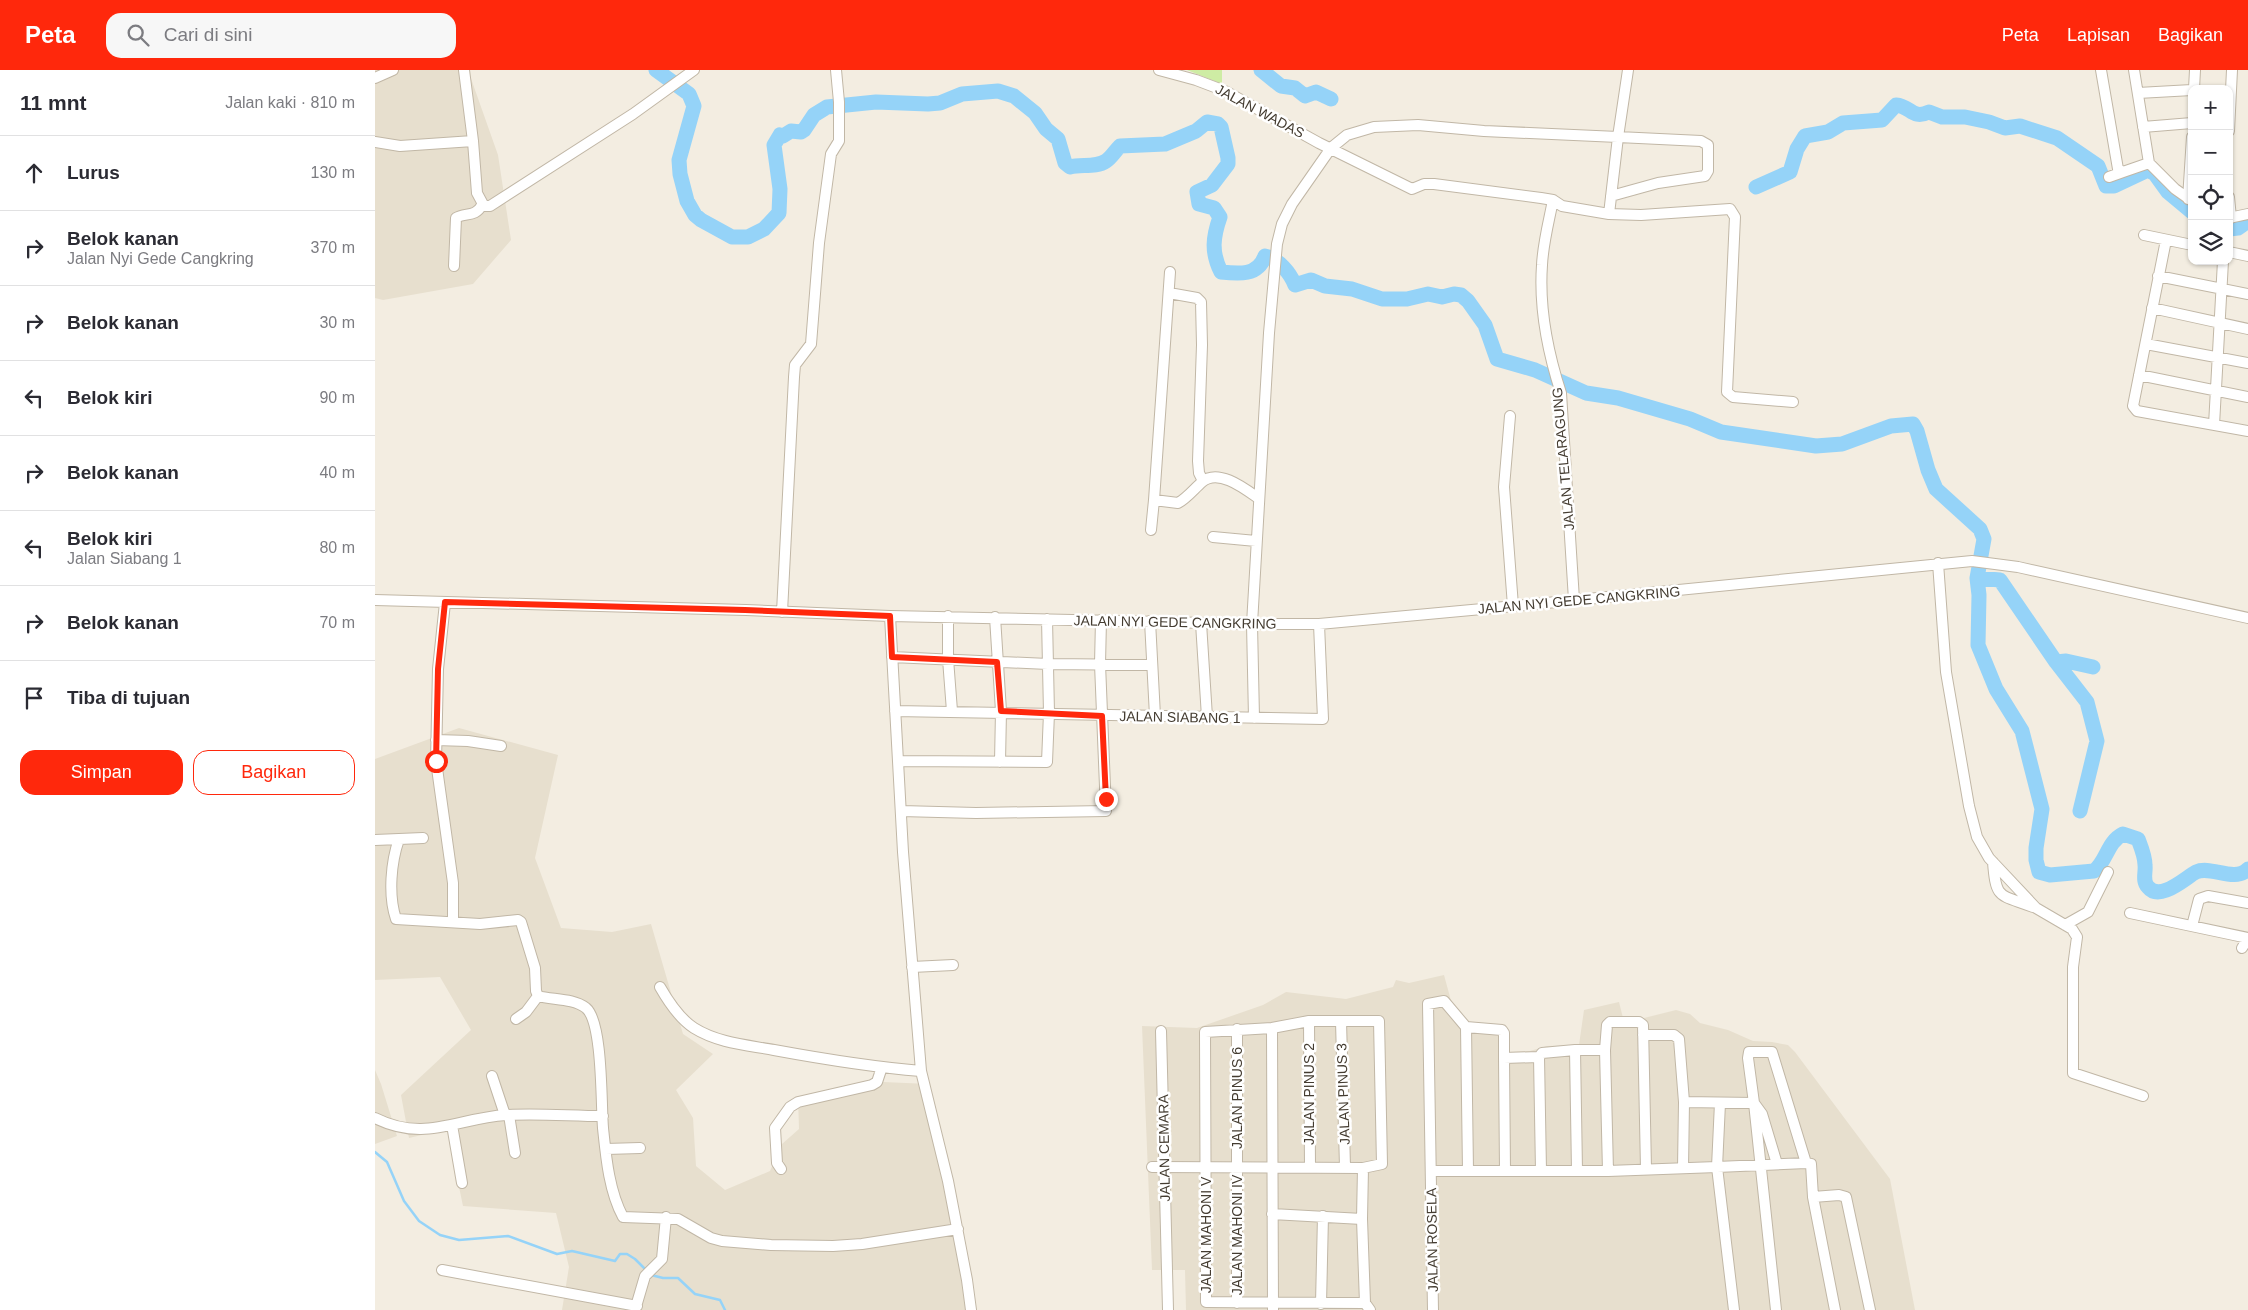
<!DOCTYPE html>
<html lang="id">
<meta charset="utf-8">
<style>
:root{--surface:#fff;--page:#f7f7f7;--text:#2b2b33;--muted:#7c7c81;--line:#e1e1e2;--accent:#ff280c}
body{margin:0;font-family:Helvetica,sans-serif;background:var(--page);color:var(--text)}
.controls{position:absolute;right:15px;top:15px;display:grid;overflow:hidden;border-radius:10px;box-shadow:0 1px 4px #0004}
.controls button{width:45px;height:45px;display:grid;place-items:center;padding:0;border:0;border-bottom:1px solid var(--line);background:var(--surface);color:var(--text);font:25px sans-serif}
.stop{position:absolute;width:15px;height:15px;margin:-11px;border:4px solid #ff280c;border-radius:50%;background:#fff}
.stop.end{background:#ff280c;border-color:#fff;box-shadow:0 1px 5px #0008}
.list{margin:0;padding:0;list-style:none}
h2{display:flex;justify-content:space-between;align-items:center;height:65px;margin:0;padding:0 20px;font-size:21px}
h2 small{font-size:16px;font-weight:400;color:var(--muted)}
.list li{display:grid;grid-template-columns:32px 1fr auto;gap:15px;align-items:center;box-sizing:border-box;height:75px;padding:0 20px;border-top:1px solid var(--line)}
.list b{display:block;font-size:19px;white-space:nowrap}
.list p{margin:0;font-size:16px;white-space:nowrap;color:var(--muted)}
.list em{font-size:16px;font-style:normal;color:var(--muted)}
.actions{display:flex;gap:10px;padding:15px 20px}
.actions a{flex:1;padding:11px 0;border:1px solid var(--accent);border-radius:15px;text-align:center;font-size:18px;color:var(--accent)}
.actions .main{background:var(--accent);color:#fff}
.icon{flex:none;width:28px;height:28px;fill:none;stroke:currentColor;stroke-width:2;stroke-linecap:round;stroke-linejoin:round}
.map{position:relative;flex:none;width:1873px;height:1240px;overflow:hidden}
header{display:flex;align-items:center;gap:30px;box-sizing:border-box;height:70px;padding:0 25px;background:var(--accent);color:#fff}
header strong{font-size:24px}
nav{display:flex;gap:28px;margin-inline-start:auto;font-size:18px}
.search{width:350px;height:45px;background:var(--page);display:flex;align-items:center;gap:12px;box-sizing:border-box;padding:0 18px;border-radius:15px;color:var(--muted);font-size:19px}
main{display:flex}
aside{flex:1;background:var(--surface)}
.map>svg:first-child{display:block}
.residential{fill:#e7dfce}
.green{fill:#ceeca4}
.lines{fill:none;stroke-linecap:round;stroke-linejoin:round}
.stream{stroke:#95d3f8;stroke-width:2.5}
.river{stroke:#95d3f8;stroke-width:15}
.street-casing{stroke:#c1b7a6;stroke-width:12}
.street{stroke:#fff;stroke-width:10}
.route{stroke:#ff280c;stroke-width:6}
.labels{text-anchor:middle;stroke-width:5;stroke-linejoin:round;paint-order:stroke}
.street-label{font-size:14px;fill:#443c31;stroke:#fff}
</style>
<header>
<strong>Peta</strong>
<div class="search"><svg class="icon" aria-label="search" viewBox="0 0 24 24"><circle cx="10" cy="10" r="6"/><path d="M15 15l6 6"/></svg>Cari di sini</div>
<nav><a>Peta</a><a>Lapisan</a><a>Bagikan</a></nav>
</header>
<main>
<aside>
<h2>11 mnt<small>Jalan kaki · 810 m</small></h2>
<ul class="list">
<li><svg class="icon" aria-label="ahead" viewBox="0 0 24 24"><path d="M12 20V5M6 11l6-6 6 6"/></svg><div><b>Lurus</b></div><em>130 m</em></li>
<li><svg class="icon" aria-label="right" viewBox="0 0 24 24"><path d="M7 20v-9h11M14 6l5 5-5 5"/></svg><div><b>Belok kanan</b><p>Jalan Nyi Gede Cangkring</p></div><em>370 m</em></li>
<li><svg class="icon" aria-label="right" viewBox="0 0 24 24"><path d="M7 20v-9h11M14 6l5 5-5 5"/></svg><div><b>Belok kanan</b></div><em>30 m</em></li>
<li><svg class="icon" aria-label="left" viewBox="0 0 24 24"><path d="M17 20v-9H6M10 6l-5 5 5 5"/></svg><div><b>Belok kiri</b></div><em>90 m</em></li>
<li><svg class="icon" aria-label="right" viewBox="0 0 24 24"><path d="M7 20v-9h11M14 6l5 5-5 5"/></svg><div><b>Belok kanan</b></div><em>40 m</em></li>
<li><svg class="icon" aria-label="left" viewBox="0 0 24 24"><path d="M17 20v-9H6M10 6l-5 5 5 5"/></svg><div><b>Belok kiri</b><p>Jalan Siabang 1</p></div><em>80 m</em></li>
<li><svg class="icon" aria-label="right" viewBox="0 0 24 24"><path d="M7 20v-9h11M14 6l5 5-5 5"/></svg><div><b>Belok kanan</b></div><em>70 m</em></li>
<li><svg class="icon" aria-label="arrive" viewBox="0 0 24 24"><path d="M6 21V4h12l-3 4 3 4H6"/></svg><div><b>Tiba di tujuan</b></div></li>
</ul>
<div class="actions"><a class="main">Simpan</a><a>Bagikan</a></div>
</aside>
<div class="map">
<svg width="1873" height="1240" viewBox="0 0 1873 1240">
<rect width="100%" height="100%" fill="#f3ede1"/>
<!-- residential -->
<path class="residential" d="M0,0H93L123,85L136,170L98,214L8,230L0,228Z
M84,658L183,685L160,788L186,858L237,862L276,854L308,964L338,984L301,1020L318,1048L321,1096L350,1120L395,1101L407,1074L424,1059L423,1027L508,1012L554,1014L596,1240H187L194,1197L181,1143L88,1136L72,1059L34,1068L26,1025L96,960L65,907L0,910V689Z
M1069,905L1078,938L1091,953L1127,956L1133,982L1155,981L1172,976L1204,975L1209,940L1244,932L1248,948H1269L1301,940L1315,944L1325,953L1353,960L1378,971L1397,972L1413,975L1420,982L1515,1109L1540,1240H811L810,1200H777L767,956L822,958L888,935L911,922L971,929L1018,917L1021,910L1034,913Z
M0,1000L6,1014L22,1066L0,1074Z"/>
<!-- green -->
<path class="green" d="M812,0H847V14Z"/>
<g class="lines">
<!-- stream -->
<path class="stream" d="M0,1082L12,1092L29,1131L44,1151L65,1165L84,1170L133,1166L182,1184L197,1181L240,1191L245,1184H252L260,1189L272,1201
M276,1205L288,1208H303L320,1224L345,1230L350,1240"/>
<!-- river -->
<path class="river" d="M281,0L314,24L319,36L304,90L305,104L312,131L320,145L326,150L357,167H373L389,159L404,143L405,119L399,75L405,65L408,66L416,61L426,62L429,60L439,45L452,37L501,32L553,34L565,33L587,24L623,21L639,26L660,43L671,59L683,69L690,93L695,97C706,94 721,98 731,91C736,88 740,81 745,76L790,74L821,61L832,52L843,54L846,57L853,88V94L837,115L822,122L824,134L839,138L845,147C838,167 836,182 846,202C864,204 883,206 890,186C904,189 915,203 920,215L936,210L950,216L977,219L1007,229H1032L1053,224L1067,227L1079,224L1086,225L1093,231L1110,255L1122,289L1160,300L1211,323L1243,328L1315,349L1346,362L1441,376L1467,374L1516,356L1538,354L1542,361L1553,400L1561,419L1605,459L1609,469L1602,508L1604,525L1603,575L1621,619L1647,661L1667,739L1661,778V790L1664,802L1675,805L1719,801C1732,791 1732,772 1748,764L1763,769C1766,777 1770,786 1770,795C1771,802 1767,811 1773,817C1785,832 1810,808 1821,802C1836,795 1859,813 1873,799
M886,0L906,16L920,18L930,26L941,22L956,29
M1381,117L1415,102L1422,79L1430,66L1453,62L1468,53L1507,50L1521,35C1536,36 1537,50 1554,42L1567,47H1590L1614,52L1630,58L1645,56L1682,68L1723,96L1731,116H1739L1773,100L1780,104L1793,122L1817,142
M1854,159L1863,158L1873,151
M1602,508L1625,510L1681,592L1712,632L1722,671L1705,741
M1681,592L1691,591L1718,597"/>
<defs>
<path id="street" d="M89,0L98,71L102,123L109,136H115L258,44L319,0
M784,0L821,10L850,21L944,73L1037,119L1049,114H1059L1166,128L1178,130L1187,136L1234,144L1266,145L1355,139L1360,147L1352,322L1358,327L1418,332
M1726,0L1743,99L1748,102L1774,93
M1759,0L1774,93L1800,119L1817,131
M0,8L18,0
M1819,19L1820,0
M1763,23L1817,20
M1768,57L1817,53
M1854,61L1857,0
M0,72L25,76L98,71
M1734,107L1748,102
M1854,127L1856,148
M1813,129L1817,67
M1178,130C1174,151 1168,173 1167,195C1164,237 1173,283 1186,323L1199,530
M1234,144L1243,67L1326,71L1333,75V101L1330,106L1283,113L1236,126
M1854,148L1873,144
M1769,165L1817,175
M1791,170L1758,336L1762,341L1873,361
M1854,182L1873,186
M79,196L81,148C90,142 100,148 107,135
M795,202L779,430L803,433C812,428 819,419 827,412C843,398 869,418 883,428
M1783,206L1873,224
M794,223L822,228L826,232L827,275L823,391L824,403L828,411
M1777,238L1873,259
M1771,274L1873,293
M1764,305L1873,327
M1135,346L1129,417L1138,536
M1839,355L1848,191
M776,460L779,430
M838,467L881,471
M1563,493L1571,602L1594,736L1602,767L1614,788L1661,838L1697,859L1702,867L1698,897V1003L1768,1026
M0,530L371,540L515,546L877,554H944L1151,535L1597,491L1643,497L1873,548
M70,533L63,599L61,691L78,813V852
M407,542L419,307L420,295L436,274L444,173L456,84L464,71V32L461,0
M515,546L528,782L546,1001L573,1111L592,1210L596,1240
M573,546V589L577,641
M620,547L626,641L625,692
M775,551L780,646
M826,553L832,647
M517,587L673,594L777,595
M520,641L948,649L944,554
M879,648L877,554L894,263L902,174L907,154L917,134L956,78L972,65L999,57L1043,55L1109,61L1243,67L1253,0
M61,670L93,671L126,676
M524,691L672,692L674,643L672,549
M526,741L601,743L731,741L725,594L726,550
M48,768L24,769C16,792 13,825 21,849L105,854L143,850L146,852L160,898L161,921L163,926C178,930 198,928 211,938C228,952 226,1035 228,1058C231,1087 234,1121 248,1147L303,1149L336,1168L347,1171L396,1175L458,1176L487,1174L583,1159
M0,770L24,769
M1618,792C1621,830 1624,824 1658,837
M1755,843L1873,868
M1690,855L1713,842L1733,802
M1817,856L1824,829L1833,826L1873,833
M1867,878L1873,868
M537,897L578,895
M285,917C293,931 305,949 319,958C343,973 372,975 399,980C448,989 497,997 546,1001
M141,949L151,942L163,926
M934,951L935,1097
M966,951L970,1097
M1091,957L1093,1101
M897,958L898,1240
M786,961L793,1240
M1268,965H1299L1304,969L1309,1032L1308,1098
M1200,980L1202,1101
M1164,987L1166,1101
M1129,988L1130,1101
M117,1006L130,1045
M1309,1032L1379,1033L1401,1240
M1345,1033L1342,1097L1431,1093L1397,982H1374L1373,988L1379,1033L1387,1044L1402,1094
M134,1045L140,1083
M0,1048C50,1073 82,1048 131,1045C163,1043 196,1046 228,1046
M77,1055L87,1113
M231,1079L265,1078
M1431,1093L1436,1094L1438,1127L1460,1240
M777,1097L988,1098
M406,1099L402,1093L400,1058L415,1037L423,1032L497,1015L502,1012L507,997
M1056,1101H1233L1230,980L1232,955L1235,952H1264L1268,955L1271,1099
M1233,1101L1342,1097L1359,1240
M1438,1127L1464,1125L1471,1127L1495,1240
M897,1144L987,1149
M67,1200L262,1236
M862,1233V959
M990,1233L831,1232L830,962L897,958L934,951H1004L1007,1094L988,1098L987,1149L990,1233L995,1240
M946,1234L948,1146
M260,1240L270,1206L287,1189L291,1147
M1058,1240L1053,934L1069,931L1091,957L1127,960L1129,963V988L1164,987L1167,983L1200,980H1230"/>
</defs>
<!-- street casing -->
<use href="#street" class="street-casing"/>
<!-- street -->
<use href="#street" class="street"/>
</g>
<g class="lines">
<!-- route -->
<path class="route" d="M61,691L63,599L70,532L370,540L515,546L517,587L622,592L626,641L727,646L731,729"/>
</g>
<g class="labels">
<!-- street labels -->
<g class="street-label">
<text transform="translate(885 41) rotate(28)" y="5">JALAN WADAS</text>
<text transform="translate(1188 389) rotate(-95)" y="5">JALAN TELARAGUNG</text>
<text transform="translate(1204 530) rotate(-5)" y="5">JALAN NYI GEDE CANGKRING</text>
<text transform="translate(800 552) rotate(1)" y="5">JALAN NYI GEDE CANGKRING</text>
<text transform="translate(805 647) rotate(1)" y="5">JALAN SIABANG 1</text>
<text transform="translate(934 1024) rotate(-90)" y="5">JALAN PINUS 2</text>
<text transform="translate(968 1024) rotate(-92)" y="5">JALAN PINUS 3</text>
<text transform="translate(862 1028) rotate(-90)" y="5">JALAN PINUS 6</text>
<text transform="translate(789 1078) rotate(-91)" y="5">JALAN CEMARA</text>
<text transform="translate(831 1165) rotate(-90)" y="5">JALAN MAHONI V</text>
<text transform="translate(862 1165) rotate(-90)" y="5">JALAN MAHONI IV</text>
<text transform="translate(1057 1170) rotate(-91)" y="5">JALAN ROSELA</text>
</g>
</g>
</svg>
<div class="controls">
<button>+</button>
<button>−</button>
<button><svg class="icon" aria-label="locate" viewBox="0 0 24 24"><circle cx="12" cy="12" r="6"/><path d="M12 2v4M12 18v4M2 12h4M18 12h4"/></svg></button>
<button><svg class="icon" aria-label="layers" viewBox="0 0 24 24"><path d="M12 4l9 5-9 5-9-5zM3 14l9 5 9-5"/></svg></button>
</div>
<div class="stop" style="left:61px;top:691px"></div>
<div class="stop end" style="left:731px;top:729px"></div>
</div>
</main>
